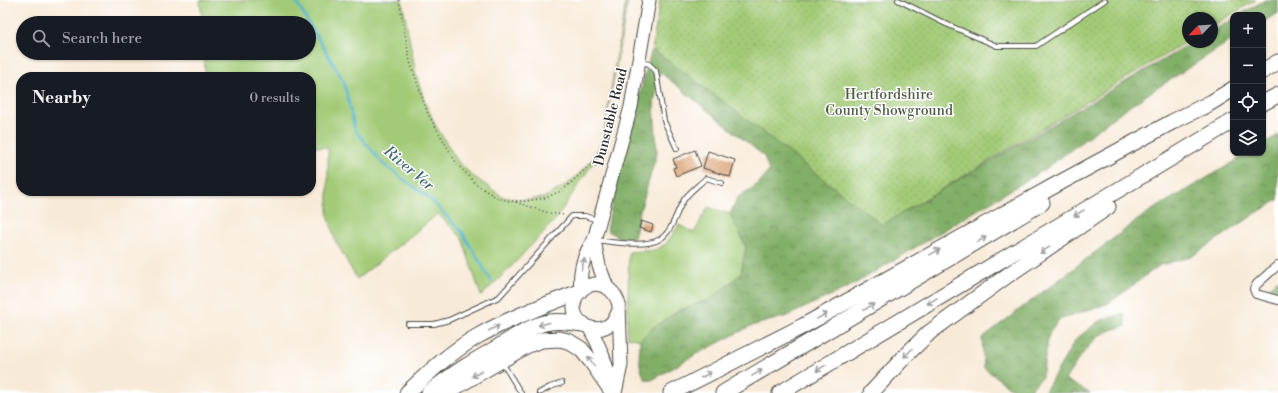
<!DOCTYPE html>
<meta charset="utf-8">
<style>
:root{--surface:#171b24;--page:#242831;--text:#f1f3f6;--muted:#9ea1a6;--line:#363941}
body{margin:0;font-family:"Libre Bodoni",serif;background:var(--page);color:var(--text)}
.controls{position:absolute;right:12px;top:12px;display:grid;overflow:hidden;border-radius:8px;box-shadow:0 1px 3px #0004}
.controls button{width:36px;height:36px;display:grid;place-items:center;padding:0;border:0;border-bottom:1px solid var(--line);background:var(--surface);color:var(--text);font:20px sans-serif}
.compass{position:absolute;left:1182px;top:12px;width:36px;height:36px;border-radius:50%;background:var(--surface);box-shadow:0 1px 3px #0004;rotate:245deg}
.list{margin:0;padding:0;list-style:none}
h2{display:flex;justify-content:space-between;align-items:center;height:52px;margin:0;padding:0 16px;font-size:17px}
h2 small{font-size:13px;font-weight:400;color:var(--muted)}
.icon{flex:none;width:22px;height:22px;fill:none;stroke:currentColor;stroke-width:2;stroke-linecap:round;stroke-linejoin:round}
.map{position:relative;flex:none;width:1278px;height:393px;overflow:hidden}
.search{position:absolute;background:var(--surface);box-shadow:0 1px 3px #0004;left:16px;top:16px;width:300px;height:44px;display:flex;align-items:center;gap:10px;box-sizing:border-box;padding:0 14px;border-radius:22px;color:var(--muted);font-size:15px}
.panel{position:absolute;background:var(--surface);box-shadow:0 1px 3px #0004;left:16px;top:72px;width:300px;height:124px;border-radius:16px}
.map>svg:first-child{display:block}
.grass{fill:#a3cb77;stroke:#677b51}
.forest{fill:url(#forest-crowns);stroke:#566d4a}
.park{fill:url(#park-dots);stroke:#677b51}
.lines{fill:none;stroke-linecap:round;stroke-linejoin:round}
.stream{stroke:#4eb4cd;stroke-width:2.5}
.building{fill:url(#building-hatch)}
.lane-casing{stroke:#4a4845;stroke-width:6}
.street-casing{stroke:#4a4845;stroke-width:10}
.primary-casing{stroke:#4a4845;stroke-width:15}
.highway-casing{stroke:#4a4845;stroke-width:17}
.path{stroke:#4a4845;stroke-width:1.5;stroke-dasharray:1 3;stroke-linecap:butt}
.lane{stroke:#fff;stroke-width:4}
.street{stroke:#fff;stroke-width:8}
.primary{stroke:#fff;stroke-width:13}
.highway{stroke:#fff;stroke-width:15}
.oneway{stroke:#a0a0a0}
.labels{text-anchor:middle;stroke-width:3;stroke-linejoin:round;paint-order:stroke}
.park-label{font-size:14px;fill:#4f5b42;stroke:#fff}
.street-label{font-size:14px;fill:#2b2b2b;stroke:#fff}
.water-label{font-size:15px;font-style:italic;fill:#39626c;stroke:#fff}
</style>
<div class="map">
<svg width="1278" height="393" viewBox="0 0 1278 393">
<defs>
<pattern id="forest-crowns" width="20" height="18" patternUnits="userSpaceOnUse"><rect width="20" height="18" fill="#82af68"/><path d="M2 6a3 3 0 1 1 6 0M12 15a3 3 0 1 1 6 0" fill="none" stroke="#6b8f56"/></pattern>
<pattern id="park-dots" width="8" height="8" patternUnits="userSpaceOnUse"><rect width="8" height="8" fill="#a3cb77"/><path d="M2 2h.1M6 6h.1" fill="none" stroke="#8cae67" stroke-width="1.8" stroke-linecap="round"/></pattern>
<pattern id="building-hatch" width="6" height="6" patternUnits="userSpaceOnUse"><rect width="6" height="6" fill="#e0a576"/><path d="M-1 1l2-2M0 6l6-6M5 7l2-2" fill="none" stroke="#b68761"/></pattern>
</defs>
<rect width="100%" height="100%" fill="#fff"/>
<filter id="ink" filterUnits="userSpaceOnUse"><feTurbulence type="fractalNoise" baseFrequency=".025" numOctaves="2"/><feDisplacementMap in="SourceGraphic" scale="8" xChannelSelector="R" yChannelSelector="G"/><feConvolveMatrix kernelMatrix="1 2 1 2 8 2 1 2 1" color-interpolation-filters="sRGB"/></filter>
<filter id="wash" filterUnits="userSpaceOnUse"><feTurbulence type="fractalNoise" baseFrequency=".012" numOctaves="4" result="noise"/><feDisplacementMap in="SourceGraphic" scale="16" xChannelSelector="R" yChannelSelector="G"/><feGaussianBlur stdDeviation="0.9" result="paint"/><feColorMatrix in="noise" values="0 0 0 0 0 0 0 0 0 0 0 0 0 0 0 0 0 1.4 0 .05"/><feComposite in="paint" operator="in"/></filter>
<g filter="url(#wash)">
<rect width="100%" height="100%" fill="#f8ead8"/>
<!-- grass -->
<path class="grass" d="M200,0H402L416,74L424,100L436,126L447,144L459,163L473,176L503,197L525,200L543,198L565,186L578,175L594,157L603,138L626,0H628L602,142L597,157L555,220L509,269L481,296L462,238L438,214L357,279L335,240L328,214V148L311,146V77H205L204,53H309V23H202Z
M708,207L730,214L746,247L741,274L711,299L680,310L651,329L640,340L627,337L629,252L655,250L666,244L679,225L694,233Z"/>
<!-- forest -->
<path class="forest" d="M1265,0H1278V13L1263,22V15H1239Z
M1233,19V39L1122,111L1047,168L853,285L787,316L751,326L693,356L652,380L645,379C638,367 639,354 640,340L651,329L680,310L711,299L741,274L746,247L730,214L737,198L758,184L769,171L764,156L660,72L654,103L657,153L640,211L634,238H619L607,230L617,175L652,49L727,104L882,225L1193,42H1212V31Z
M1278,135V200L1258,212L1191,257L1160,265L1109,303L1059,320L1049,334L1042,377L1027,393H1017L984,368L982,338L1147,213L1249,153H1263V144Z
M1278,279V295L1265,292Z
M1124,313L1126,326C1121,328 1115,328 1111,330C1091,337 1076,363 1065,380L1090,393H1044L1076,339L1099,321Z"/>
<!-- park -->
<path class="park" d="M660,0H1256L1212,26V18H1188V41L882,225L727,104L652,49Z"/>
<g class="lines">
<!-- stream -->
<path class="stream" d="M295,0L344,82L355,130L384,165L429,198L462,232L492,282"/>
</g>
<g id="blocks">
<!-- building -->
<path class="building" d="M695,150L701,166L676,176L673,168L676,167L673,159Z
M708,151L735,160L730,177L703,168Z
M641,221L653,225L651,232L639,228Z"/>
</g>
</g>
<g filter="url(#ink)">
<use href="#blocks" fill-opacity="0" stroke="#4a4845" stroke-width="1"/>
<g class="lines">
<defs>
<path id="lane" d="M898,0L946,24L997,46H1036L1105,0
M641,62L649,64L656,71L664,121L677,149
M596,240C613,242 646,248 660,239C674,231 676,209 686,197C692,190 700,184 706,178L722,183
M408,324H434L449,320L499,297L572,216H585L597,220
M503,364L521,393
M539,393L550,387L562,383"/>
<path id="street" d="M1278,265L1257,284L1254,289L1256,294L1278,300"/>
<path id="primary" d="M594,240L599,266L607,287
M581,291C579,273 583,255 594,240L631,107L649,0
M589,327C601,347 608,368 613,391
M615,393L621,365L619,305C616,292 604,281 590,285C584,287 579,292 576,297C564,325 607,344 618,312"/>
<path id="highway" d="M1263,71L1278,62
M1263,103L1278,95
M1204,107L1233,89
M407,393C429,372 452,351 478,336C510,318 545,305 579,292
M429,393C450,375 474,361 498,347C514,337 531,325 550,322C561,320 572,323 583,324
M446,393L474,376L528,345L542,340L559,339L568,341L581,349L591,361L613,393
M671,393L803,326L1052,187L1172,122L1212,102
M723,393L1042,203
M780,393L1233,121
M871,393L908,353L930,332L1008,275L1108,207"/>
</defs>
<!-- lane casing -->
<use href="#lane" class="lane-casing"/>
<!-- street casing -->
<use href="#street" class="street-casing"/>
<!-- primary casing -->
<use href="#primary" class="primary-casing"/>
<!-- highway casing -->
<use href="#highway" class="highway-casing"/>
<!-- path -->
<path class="path" d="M399,0L410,62L428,114L457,164L476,184L497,198L510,201H526L545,198L563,190L591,164L602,168
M512,201L549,213L564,215"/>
<!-- lane -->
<use href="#lane" class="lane"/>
<!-- street -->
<use href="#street" class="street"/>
<!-- primary -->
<use href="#primary" class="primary"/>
<!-- highway -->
<use href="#highway" class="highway"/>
</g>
<!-- one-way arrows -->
<defs><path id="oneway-shaft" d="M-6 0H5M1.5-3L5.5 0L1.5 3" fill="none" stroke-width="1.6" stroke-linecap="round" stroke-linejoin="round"/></defs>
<g class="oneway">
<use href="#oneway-shaft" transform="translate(1079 213) rotate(149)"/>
<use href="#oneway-shaft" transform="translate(981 240) rotate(-31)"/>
<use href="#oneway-shaft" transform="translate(1045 250) rotate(145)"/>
<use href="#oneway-shaft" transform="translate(935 252) rotate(-29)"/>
<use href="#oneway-shaft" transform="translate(583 264) rotate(-76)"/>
<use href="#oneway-shaft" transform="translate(932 301) rotate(149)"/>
<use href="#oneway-shaft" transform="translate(869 307) rotate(-31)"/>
<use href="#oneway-shaft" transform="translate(822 316) rotate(-29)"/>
<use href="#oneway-shaft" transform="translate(544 324) rotate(165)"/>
<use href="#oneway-shaft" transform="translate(494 328) rotate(-28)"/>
<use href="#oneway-shaft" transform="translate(908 353) rotate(135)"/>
<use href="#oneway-shaft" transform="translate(591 361) rotate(-124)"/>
<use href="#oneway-shaft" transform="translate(821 368) rotate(149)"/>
<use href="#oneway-shaft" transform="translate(757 373) rotate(-31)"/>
<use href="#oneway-shaft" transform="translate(477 374) rotate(150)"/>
<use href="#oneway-shaft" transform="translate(706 375) rotate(-27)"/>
</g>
</g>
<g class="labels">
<!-- park labels -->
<g class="park-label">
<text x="889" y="99">Hertfordshire<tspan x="889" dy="16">County Showground</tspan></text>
</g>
<!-- street labels -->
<g class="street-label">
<text transform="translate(610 117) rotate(-76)" y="5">Dunstable Road</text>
</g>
<!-- water labels -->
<g class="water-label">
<text transform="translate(409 168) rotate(40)" y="5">River Ver</text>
</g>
</g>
</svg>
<div class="controls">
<button>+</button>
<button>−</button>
<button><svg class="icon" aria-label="locate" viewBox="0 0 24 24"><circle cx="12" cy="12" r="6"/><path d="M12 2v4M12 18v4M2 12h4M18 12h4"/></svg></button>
<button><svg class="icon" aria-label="layers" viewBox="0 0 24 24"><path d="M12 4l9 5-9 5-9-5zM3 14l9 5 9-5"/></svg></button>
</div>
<svg class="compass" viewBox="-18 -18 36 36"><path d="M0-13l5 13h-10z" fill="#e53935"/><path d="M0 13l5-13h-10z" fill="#9ea1a6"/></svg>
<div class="search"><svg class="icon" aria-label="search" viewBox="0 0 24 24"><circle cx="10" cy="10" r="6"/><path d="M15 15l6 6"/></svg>Search here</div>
<section class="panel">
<h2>Nearby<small>0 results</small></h2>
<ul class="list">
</ul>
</section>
</div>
